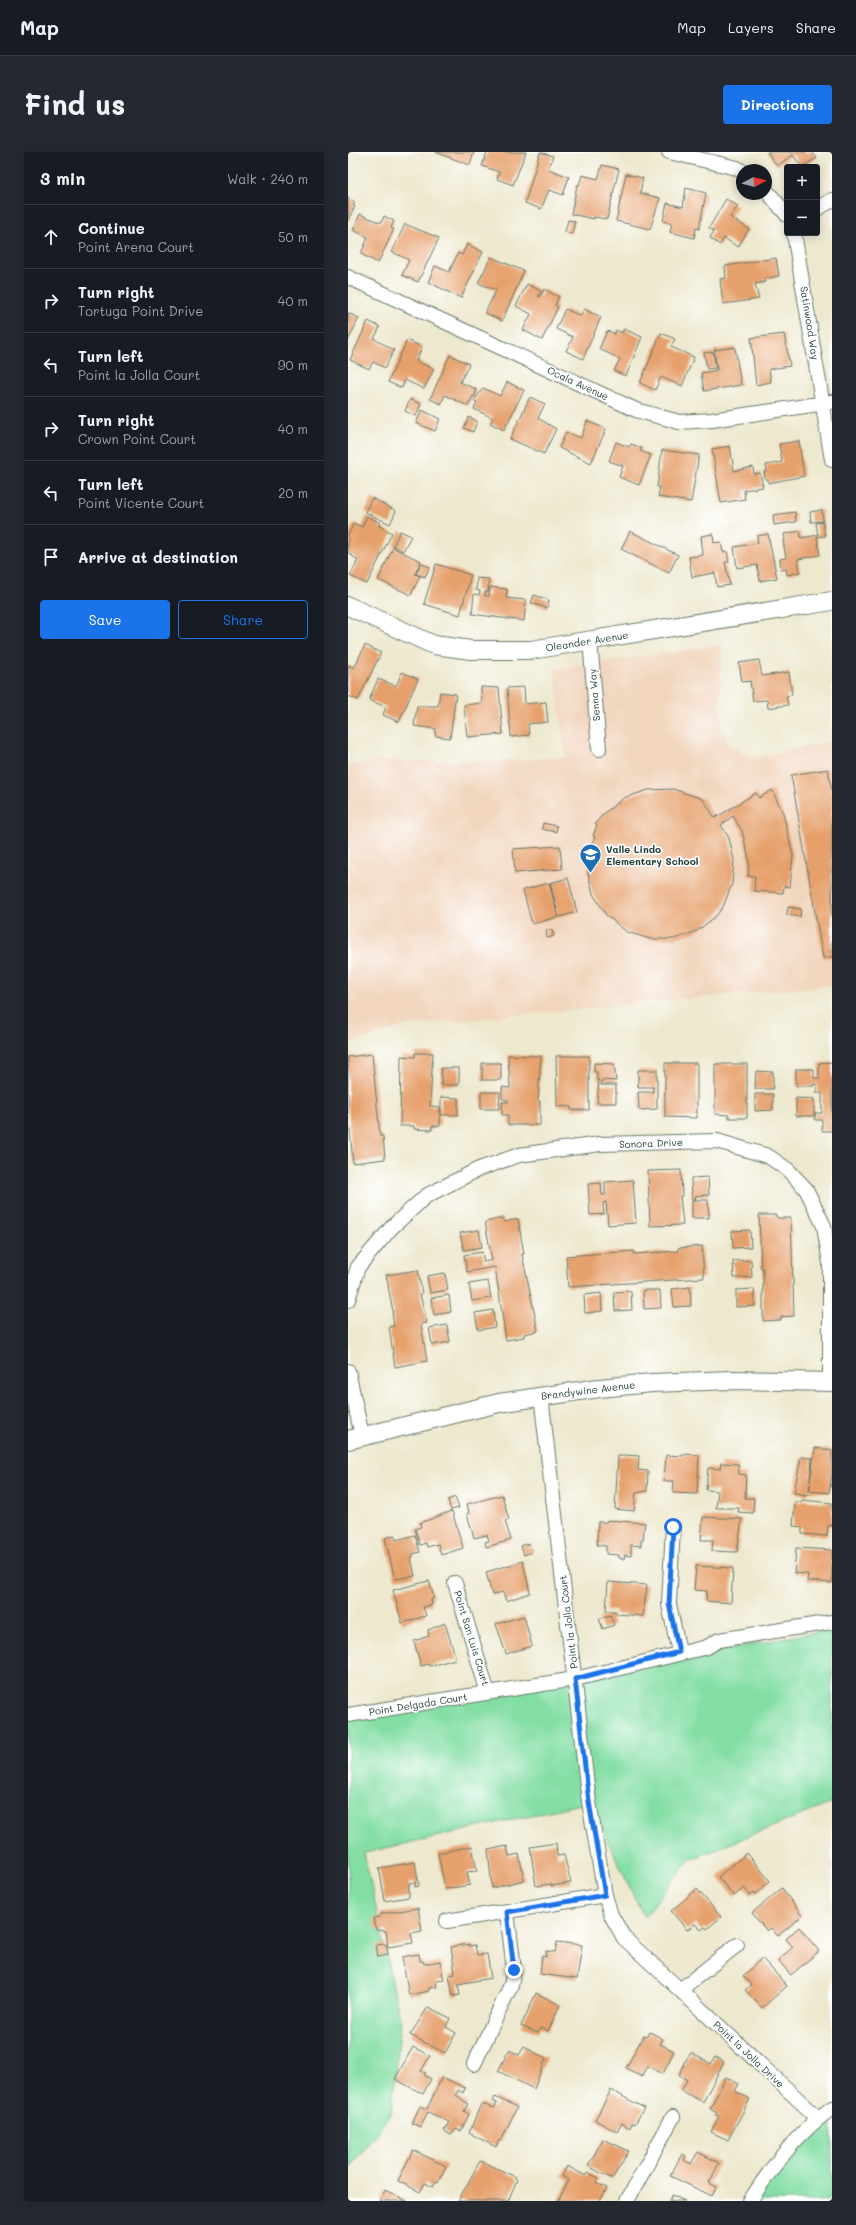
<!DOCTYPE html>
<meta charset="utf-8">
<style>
:root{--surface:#171b24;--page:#242831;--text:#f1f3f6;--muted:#9ea1a6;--line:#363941;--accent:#1a73e8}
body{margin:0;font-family:Mali,sans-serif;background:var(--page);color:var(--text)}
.controls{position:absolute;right:12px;top:12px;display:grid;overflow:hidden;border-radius:4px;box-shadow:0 2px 10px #0003}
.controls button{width:36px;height:36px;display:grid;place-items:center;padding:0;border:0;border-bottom:1px solid var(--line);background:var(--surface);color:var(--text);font:20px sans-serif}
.compass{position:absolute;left:388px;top:12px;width:36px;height:36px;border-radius:50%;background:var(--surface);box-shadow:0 2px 10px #0003;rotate:83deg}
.stop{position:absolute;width:12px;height:12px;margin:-9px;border:3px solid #1a73e8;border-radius:50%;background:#fff}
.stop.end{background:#1a73e8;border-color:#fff;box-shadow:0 1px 4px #0008}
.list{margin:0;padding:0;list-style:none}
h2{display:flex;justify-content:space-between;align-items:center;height:52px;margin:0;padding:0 16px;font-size:17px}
h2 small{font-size:13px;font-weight:400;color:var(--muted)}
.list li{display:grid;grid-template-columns:26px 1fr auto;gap:12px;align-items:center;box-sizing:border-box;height:64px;padding:0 16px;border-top:1px solid var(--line)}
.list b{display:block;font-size:15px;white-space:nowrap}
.list p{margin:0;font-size:13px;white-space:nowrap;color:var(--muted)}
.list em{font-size:13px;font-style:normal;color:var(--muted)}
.actions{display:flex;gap:8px;padding:12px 16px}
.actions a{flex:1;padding:9px 0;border:1px solid var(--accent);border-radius:4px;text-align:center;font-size:14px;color:var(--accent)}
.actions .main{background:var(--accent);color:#fff}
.icon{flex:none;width:22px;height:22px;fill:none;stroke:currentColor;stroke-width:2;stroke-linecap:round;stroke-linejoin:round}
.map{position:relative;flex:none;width:484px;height:2049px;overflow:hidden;border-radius:4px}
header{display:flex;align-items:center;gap:24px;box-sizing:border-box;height:56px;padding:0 20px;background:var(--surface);border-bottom:1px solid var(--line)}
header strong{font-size:19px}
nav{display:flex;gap:22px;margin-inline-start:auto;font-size:14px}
.intro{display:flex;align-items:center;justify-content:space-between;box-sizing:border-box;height:96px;padding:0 24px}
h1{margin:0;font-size:28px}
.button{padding:10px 18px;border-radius:4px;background:var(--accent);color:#fff;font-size:14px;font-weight:700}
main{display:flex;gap:24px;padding:0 24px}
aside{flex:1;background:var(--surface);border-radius:4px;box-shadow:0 2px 10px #0003}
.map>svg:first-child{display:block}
.built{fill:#f1d5bd}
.green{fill:#83dea4;stroke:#518e6c}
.building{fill:#e6a06c}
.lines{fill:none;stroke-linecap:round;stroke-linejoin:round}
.minor-casing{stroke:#67796a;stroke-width:16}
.tertiary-casing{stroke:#67796a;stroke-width:20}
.minor{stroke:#fff;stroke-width:14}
.tertiary{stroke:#fff;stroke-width:18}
.route{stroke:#1a73e8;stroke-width:5}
.labels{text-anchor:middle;stroke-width:3.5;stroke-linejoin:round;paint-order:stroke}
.street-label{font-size:10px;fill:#1f3d34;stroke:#fff}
.poi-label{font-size:10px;font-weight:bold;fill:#1f3d34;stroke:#fff;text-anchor:start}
</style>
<header>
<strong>Map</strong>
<nav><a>Map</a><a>Layers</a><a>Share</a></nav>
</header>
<div class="intro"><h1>Find us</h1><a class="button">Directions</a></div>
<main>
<aside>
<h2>3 min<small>Walk · 240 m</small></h2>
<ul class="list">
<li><svg class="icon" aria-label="ahead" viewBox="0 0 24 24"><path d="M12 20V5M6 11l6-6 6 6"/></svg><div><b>Continue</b><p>Point Arena Court</p></div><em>50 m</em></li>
<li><svg class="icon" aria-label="right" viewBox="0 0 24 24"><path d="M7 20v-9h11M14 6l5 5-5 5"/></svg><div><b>Turn right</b><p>Tortuga Point Drive</p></div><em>40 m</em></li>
<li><svg class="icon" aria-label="left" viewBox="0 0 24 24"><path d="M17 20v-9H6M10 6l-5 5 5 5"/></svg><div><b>Turn left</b><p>Point la Jolla Court</p></div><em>90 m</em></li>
<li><svg class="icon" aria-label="right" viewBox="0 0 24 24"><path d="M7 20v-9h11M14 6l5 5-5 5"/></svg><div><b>Turn right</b><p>Crown Point Court</p></div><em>40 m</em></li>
<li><svg class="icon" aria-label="left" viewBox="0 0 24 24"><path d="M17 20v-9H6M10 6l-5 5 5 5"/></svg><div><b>Turn left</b><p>Point Vicente Court</p></div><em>20 m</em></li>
<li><svg class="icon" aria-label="arrive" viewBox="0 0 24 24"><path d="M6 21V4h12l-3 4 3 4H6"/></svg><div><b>Arrive at destination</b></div></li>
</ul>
<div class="actions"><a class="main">Save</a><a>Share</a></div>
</aside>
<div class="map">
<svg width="484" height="2049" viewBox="0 0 484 2049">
<rect width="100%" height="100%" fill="#fff"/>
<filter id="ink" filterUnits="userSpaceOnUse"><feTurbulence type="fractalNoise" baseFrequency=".025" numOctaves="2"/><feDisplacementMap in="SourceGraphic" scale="8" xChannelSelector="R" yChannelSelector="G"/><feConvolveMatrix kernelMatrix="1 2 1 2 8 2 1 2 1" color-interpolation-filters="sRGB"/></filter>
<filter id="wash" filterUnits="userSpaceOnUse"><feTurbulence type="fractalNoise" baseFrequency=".012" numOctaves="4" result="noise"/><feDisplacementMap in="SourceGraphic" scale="16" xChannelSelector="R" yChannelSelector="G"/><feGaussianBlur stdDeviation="0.9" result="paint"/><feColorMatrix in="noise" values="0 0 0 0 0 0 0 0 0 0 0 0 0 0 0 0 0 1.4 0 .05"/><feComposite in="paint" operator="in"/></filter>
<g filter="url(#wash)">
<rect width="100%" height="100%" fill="#ede8ce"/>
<!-- built -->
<path class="built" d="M374,493L372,552L373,574L382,594L405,606L484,589V833L56,874L0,891V613L31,609H149L218,605L206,517Z"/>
<!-- green -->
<path class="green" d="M484,1477V1651L341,1708L296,1765L241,1650L16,1701L53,1871L43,1962L0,2018V1559L227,1527Z
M484,1956V2045L479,2049H407L470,1966Z"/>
<g id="blocks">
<!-- building -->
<path class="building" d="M87,0H126L122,13Z
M139,0H178L165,33L149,27L151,20L134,14Z
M192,0L205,4L200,17L221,25L215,43L201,38L193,57L177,51Z
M419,0H464L469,6L454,15L445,3L429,14Z
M254,13L271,17L259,67L246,65V67L223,62L229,33H231L234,23L250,27Z
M278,22L295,26L292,41L312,46L302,77L268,69Z
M338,36L358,41L351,77L348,76L346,86L322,80L324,71L315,69L319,51L335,55Z
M0,46L7,50L5,53L7,54L0,69Z
M378,47L390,54L382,65L401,77L390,95L376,86L372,93L362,86L366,79L361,76Z
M12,62L33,71L36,64L46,69L43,76L46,77L30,111L13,102L20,85L5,78Z
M220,68L227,69L224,82L217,80Z
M57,72L91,86L70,130L54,123L61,108L44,100Z
M119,92L135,100L113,146L80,130L87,114L101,120L110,101L114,103Z
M143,105L176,119L154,169L137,161L148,138L130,131Z
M428,106L431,124L416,127L417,130L407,132L411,147L375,152L372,127L378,126L377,114Z
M179,132L193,139L190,144L192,145L196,137L211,145L207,153L210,155L194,188L175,178L183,162L168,154Z
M217,157L233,164L236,157L253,165L235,207L218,199L225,185L208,177Z
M0,161L11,166L0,189Z
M20,169L32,175L26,187L46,198L37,216L25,210L21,217L2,208Z
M276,177L294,185L278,224L266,219L272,207L251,197L259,179L267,182L268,178L274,181Z
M313,181L327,187L323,195L346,205L334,234L313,225L307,238L292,231Z
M436,182L442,214L421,217L423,230L408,233L403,186Z
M59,188L74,195L68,209L86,217L76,237L57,228L54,236L40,230Z
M387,195L393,233L356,239L353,221L369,218L366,198Z
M365,200L368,216L359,217L356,201Z
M102,203L121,212L112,230L128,237L127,245L125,244L120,254L97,243L93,252L82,247Z
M159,230L176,238L156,278L142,271L145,266L126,257L129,250L126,249L135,236L152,244Z
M182,245L197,252L190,266L208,277L196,302L162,287Z
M62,247L73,252L68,264L57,259Z
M74,258L92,267L87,279L68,271Z
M121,265L129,269L125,280L116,276Z
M239,269L258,277L243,311L211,296L218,280L233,286Z
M451,289L456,324L420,331V327H417L416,320L419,319L418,313L434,310L431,292Z
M268,290L281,295L283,292L294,296L292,299L303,303L291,333L271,325L275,314L261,309Z
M382,294L386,319L405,315L406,322L412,321L415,335L396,338L397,347L373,351L364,297Z
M314,298L351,303L343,350L310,345L312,335H309Z
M24,346L48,359L42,372L17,360Z
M474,358L475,369L463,370L462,360Z
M447,360L448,370L426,373L425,363Z
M19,364L32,371L31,374L44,381L19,432L2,424L10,408L0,401V383L6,371L14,375Z
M475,370L477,384L469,385L472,403L450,407L452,420L439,423L438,417L433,418L432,407L438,406L435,388H437L436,382L452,379L453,386L470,383L468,371Z
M52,379L63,384L55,399L45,394Z
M282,379L330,403L321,421L273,397Z
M365,382L366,391L373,390L375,400L379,399L381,410H377L382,433L369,435L367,421L344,425L341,405L355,403L353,384Z
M420,382L429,426L412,429L409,413L389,416L386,395L410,391L409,384Z
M45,396L73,409L67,422L72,424L63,443L30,428Z
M73,411L82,415L77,425L68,422Z
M88,412L123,423L112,463L76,452Z
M129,426L141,427L140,440H137V444H141L142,435L159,437L158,446L178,448L176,469L124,462L126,442L131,443L132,439L128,438Z
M186,443L201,448L199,456L183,451Z
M17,493L33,501L10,548L0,544V513L6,516Z
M411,508L414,524L441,520L444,543L438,544L440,553L420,556L419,548L405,549L402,529L394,530L391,511Z
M54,520L70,527L51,570L35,563L38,555L21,548L30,527L48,534Z
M133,535L151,536L155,582L119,585L116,553L134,551Z
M176,535L177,552L198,550L200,570L180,572L181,583L163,585L159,536Z
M92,540L108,542L102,586L87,584L88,577L66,574L69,554H90Z
M480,617L484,640V805L475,806L443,623Z
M325,637L355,647L367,666L408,641L411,646L424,638L435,661L445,703L442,735L436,734L435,741L406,739L407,724H400L401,707L394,679L385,664L373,673L381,686L386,708L384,732L375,755L368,764L349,779L326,787H302L279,780L258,763L245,742L240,721L241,697L247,685L245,684L249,673L247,672L255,662L276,646L300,638Z
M195,671L209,674L208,680L194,677Z
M212,694L214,717L167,721L165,697Z
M220,726L229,760L211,765L202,731Z
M201,731L210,765L184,772L175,738Z
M440,755L453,757L452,765L439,763Z
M204,778L206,784L199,786L198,779Z
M67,901H85L82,954L92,955V974H84V978L66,977V974H52L53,904L67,905Z
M24,902L32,984H35L37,1007L5,1011L0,958V905Z
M160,903L193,904L190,949H192V973H160V963H154V950H160V948L154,947V935L162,936Z
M208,904H241V958H223V955L209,954Z
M484,910V979H474V968H467V961H474V941H469V932H466V934H448V917H466V926H471V911Z
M134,911H153V928H134Z
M246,911L266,912L268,929L254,928L253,933H268V951H249L251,928H249V920H246Z
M317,911H349V966L317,965Z
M367,912H399V966H381V963L367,962Z
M93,916H111V933H93Z
M290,918H309V957L291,958L290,940H305V935H290Z
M408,919L425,920V937H407Z
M133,940H152L151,957H133Z
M407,942H425V958L407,959Z
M93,945L110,946V963H93Z
M448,946L466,947V964H448Z
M333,1018L334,1044H332L335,1073L302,1074L300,1019Z
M360,1025L361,1043L347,1044L348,1047H344L343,1026Z
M285,1028L288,1071L260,1073L258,1050L255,1051L256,1062L242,1063L240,1032L253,1031L254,1043H257V1030Z
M344,1048H360L361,1066H344Z
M411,1063H428L429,1066H443L446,1164L433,1165V1168L415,1169V1116H413Z
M155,1066L156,1070L170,1067L176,1102H174L190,1179L176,1182V1185L158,1188L147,1115L119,1120L116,1103L134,1100L136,1110L144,1108L137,1070Z
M131,1078L134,1095L116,1098L112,1081Z
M402,1078L403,1095L385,1096L384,1079Z
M354,1094L356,1126L220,1135L218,1104L286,1099V1102L330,1099V1096Z
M403,1108L404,1125L386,1126L385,1109Z
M70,1118L74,1142H72L79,1171L73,1172L79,1209L47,1215L41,1175L46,1174L44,1160H45L38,1123Z
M97,1121L100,1138L82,1141L79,1124Z
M140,1129L143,1146L124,1149L121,1132Z
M342,1135L343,1154L326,1155L324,1137Z
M406,1137L407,1154L388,1155V1138Z
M295,1138H312L313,1156L296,1157Z
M283,1139L284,1158L267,1159L266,1140Z
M253,1141L254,1159L237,1161L236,1143Z
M101,1143L103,1160L86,1163L83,1146Z
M145,1158L147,1175L130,1178L127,1161Z
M99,1173L102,1190L84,1193L81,1176Z
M467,1296L484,1298V1324L481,1341L462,1339V1332L460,1343L446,1341L453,1305L464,1306L462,1329Z
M335,1302L351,1303L349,1342L325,1341L326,1329H316L318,1303L335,1304Z
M277,1303L291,1304L290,1318L300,1319L299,1339L288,1341L286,1359L267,1357L270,1304H277Z
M373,1311L390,1312L391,1322L398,1323L397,1346H406L405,1361L390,1360L391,1356H368L370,1339L358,1338L360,1316L372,1317Z
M154,1343L161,1368L157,1369L163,1388L138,1395L137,1390L141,1389L139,1383L126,1386L119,1362L121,1361L119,1352Z
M107,1345L111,1356L103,1358L100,1348Z
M454,1348L484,1351V1374H480L479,1384L454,1382V1375L445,1374L447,1350H454Z
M104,1359L115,1396L93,1403L90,1392L79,1395L78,1391L72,1393L67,1377L73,1375L72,1371Z
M355,1365L394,1367L389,1400L364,1399L365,1388H353Z
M259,1368L297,1371L295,1388H293V1394L283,1393V1404L277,1403L276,1407L271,1406V1403L258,1402V1394L249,1393L250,1370H259Z
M47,1383L48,1388L67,1383L72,1400L65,1402V1405L63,1406L67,1424L47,1427L37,1386Z
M181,1391L184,1400L176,1403L173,1394Z
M448,1396L484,1398V1431L459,1429L460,1422L446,1421Z
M175,1409L182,1441L158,1449L155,1440L144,1443L138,1420Z
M348,1414L385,1416L383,1451L358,1449L359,1439L346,1438Z
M81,1429L86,1446L83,1447L84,1453L75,1455L78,1464L54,1471L45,1438Z
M260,1430L299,1433L295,1464L268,1462V1459H258Z
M262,1463L266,1473L255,1477L251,1467Z
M176,1464L184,1494L158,1502L148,1472Z
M97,1471L108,1507L81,1514L80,1512L73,1514L66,1489L81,1484L80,1478Z
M208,1691L209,1704L216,1703L223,1731L203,1734V1732L188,1734L182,1695Z
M124,1694L129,1719L119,1720L122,1733L97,1737L90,1701Z
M159,1694L161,1704L171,1702L176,1728L144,1736L140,1698Z
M399,1701L422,1729L408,1742L406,1740L402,1743L396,1736L386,1744L370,1725Z
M67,1710L71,1734L67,1735V1730L61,1731V1745L37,1749L31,1716Z
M434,1736L454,1764L430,1784L423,1776L419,1779L404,1761Z
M349,1737L373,1765L359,1777L357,1775L353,1778L347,1772L339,1778L323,1759Z
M70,1756L74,1779L63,1781L65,1791L40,1795L38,1779L28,1778L25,1766L32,1765V1762Z
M451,1775L471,1799L443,1823L430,1808L445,1795L438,1787Z
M209,1790L234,1793L229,1827L192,1822L194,1804L198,1805V1799L207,1800Z
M38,1792L40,1803L30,1805L28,1793Z
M121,1792V1794L127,1793L129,1803L139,1802L143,1826L110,1832L112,1843L105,1844L101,1823L107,1822L103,1795Z
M71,1802L72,1809H75L76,1812L92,1809L96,1828L88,1829L89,1835L81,1836V1839L61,1843L54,1805Z
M414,1806L439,1834L414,1856L397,1838L403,1833L395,1824Z
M188,1841L212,1853L200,1879L192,1876L190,1881L173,1874Z
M80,1855L102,1866L98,1875L108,1881L97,1901L62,1883Z
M302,1880L315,1887L312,1892L326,1899L315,1922L300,1914L294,1925L278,1916L295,1884L298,1885Z
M65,1895L82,1904L73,1919L78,1921L76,1923L83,1927L75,1942L47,1927Z
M176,1895L198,1906L186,1937L150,1919L161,1898L171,1903Z
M343,1901L363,1912L367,1905L376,1910L355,1950L333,1939L339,1928L331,1923L336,1913L335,1912Z
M94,1925L117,1936L115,1941L110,1938L108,1943L120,1952L116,1959L121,1962L113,1979L108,1977L103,1983L96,1979L101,1970L80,1960L72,1975L64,1971L72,1954L79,1957Z
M378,1925L391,1932L387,1939L402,1947L380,1988L363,1980L371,1964L367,1963L369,1961L362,1957Z
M263,1938L296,1956L287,1972L284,1971L282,1976L274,1971L269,1980L247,1968Z
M147,1945L169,1955L153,1989L151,1988L148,1995L121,1981L133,1952L146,1956L149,1951L145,1949Z
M255,1987L281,1999L264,2027L240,2014Z
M65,1998L98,2014L90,2031L88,2030L85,2035L77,2031L72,2040L50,2029Z
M350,2000L371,2011L361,2031L369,2035L364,2044L322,2024L334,2002L338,2004L336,2008L343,2012Z
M132,2009L168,2025L167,2026L169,2028L160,2049H110Z
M219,2014L238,2024L240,2021L251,2026L248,2031L259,2036L252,2049H210L221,2028L214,2024Z
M37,2038L59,2049H32Z
M324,2043L337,2049H321Z"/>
</g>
</g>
<g filter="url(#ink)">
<use href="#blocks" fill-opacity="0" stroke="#67796a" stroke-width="1"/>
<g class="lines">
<defs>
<path id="minor" d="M321,0L389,16L394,19
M418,38L439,63
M469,57L484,48
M446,81L484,308
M0,125L288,258L331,270L364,268L484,250
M242,488L251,597
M0,1148L10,1115L44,1075L78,1044L131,1017L171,1003L252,992L369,989L420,1004L440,1018L458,1037L476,1074L482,1111V1230
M0,1219L14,1284
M193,1244L241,1650L257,1743L263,1763L276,1786L470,1966
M325,1375L321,1452L331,1500
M107,1431L140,1541
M0,1563L227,1527L359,1495L371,1488L484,1470
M99,1769L257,1743
M332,1838L389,1793
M126,1912L163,1833L166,1818L159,1760
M279,2049L325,1965
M402,2049C424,2014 450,1980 484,1956"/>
<path id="tertiary" d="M0,454L86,493L123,498H183L484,449
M0,1288L151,1251L251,1236L304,1231L385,1228L484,1230"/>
</defs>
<!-- minor casing -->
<use href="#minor" class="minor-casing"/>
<!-- tertiary casing -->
<use href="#tertiary" class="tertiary-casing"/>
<!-- minor -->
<use href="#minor" class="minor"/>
<!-- tertiary -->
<use href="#tertiary" class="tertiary"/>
</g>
</g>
<g class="lines" filter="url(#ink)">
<!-- route -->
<path class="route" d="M166,1818L159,1760L257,1743L241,1650L227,1527L331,1500L321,1452L325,1375"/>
</g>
<!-- icons -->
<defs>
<symbol id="school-pin" viewBox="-11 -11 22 30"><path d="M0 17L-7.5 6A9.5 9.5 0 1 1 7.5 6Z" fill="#1f6fb2" stroke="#fff"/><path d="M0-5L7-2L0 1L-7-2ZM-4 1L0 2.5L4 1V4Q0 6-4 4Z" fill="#fff"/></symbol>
</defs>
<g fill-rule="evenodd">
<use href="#school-pin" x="230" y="690" width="25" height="34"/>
</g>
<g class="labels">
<!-- street labels -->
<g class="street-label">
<text transform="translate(462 171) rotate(81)" y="4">Satinwood Way</text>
<text transform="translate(230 231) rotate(25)" y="4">Ocala Avenue</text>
<text transform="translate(239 489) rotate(-9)" y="4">Oleander Avenue</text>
<text transform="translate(246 543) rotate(-95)" y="4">Senna Way</text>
<text transform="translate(303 991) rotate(-2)" y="4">Sonora Drive</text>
<text transform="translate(240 1238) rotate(-7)" y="4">Brandywine Avenue</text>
<text transform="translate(220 1470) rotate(-97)" y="4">Point la Jolla Court</text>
<text transform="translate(124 1486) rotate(73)" y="4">Point San Luis Court</text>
<text transform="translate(70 1552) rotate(-9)" y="4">Point Delgada Court</text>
<text transform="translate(401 1902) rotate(43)" y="4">Point la Jolla Drive</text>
</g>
<!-- poi labels -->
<g class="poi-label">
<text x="258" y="701">Valle Lindo<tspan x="258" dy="12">Elementary School</tspan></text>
</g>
</g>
</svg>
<div class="controls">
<button>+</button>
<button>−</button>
</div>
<svg class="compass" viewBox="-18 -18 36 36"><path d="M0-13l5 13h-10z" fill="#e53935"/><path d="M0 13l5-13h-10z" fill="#9ea1a6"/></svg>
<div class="stop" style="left:325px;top:1375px"></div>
<div class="stop end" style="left:166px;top:1818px"></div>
</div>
</main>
